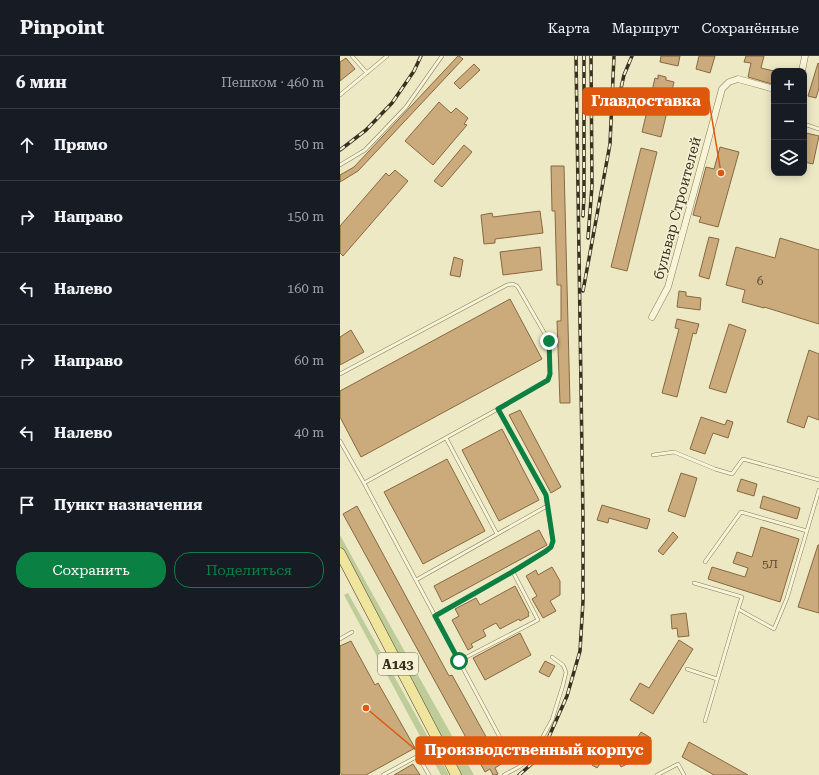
<!DOCTYPE html>
<html lang="ru">
<meta charset="utf-8">
<style>
:root{--surface:#171b24;--page:#20242c;--text:#f1f3f6;--muted:#9ea1a6;--line:#363941;--accent:#0b8043}
body{margin:0;font-family:"Roboto Serif",serif;background:var(--page);color:var(--text)}
.controls{position:absolute;right:12px;top:12px;display:grid;overflow:hidden;border-radius:8px;box-shadow:0 2px 10px #0003}
.controls button{width:36px;height:36px;display:grid;place-items:center;padding:0;border:0;border-bottom:1px solid var(--line);background:var(--surface);color:var(--text);font:20px sans-serif}
.stop{position:absolute;width:12px;height:12px;margin:-9px;border:3px solid #0b8043;border-radius:50%;background:#fff}
.stop.end{background:#0b8043;border-color:#fff;box-shadow:0 1px 4px #0008}
.list{margin:0;padding:0;list-style:none}
h2{display:flex;justify-content:space-between;align-items:center;height:52px;margin:0;padding:0 16px;font-size:17px}
h2 small{font-size:13px;font-weight:400;color:var(--muted)}
.list li{display:grid;grid-template-columns:26px 1fr auto;gap:12px;align-items:center;box-sizing:border-box;height:72px;padding:0 16px;border-top:1px solid var(--line)}
.list b{display:block;font-size:15px;white-space:nowrap}
.list em{font-size:13px;font-style:normal;color:var(--muted)}
.actions{display:flex;gap:8px;padding:12px 16px}
.actions a{flex:1;padding:9px 0;border:1px solid var(--accent);border-radius:16px;text-align:center;font-size:14px;color:var(--accent)}
.actions .main{background:var(--accent);color:#fff}
.icon{flex:none;width:22px;height:22px;fill:none;stroke:currentColor;stroke-width:2;stroke-linecap:round;stroke-linejoin:round}
.map{position:relative;flex:none;width:479px;height:719px;overflow:hidden}
header{display:flex;align-items:center;gap:24px;box-sizing:border-box;height:56px;padding:0 20px;background:var(--surface);border-bottom:1px solid var(--line)}
header strong{font-size:19px}
nav{display:flex;gap:22px;margin-inline-start:auto;font-size:14px}
main{display:flex}
aside{flex:1;background:var(--surface)}
.map>svg:first-child{display:block}
.green{fill:#bdcc99}
.building{fill:#cbab7b;stroke:#876941}
.lines{fill:none;stroke-linecap:round;stroke-linejoin:round}
.lane-casing{stroke:#887b5b;stroke-width:4}
.street-casing{stroke:#887b5b;stroke-width:7}
.primary-casing{stroke:#56482f;stroke-width:11}
.lane{stroke:#f8f4d8;stroke-width:3}
.street{stroke:#f8f4d8;stroke-width:6}
.primary{stroke:#f0e59d;stroke-width:10}
.rail-casing{stroke:#39301f;stroke-width:3.5}
.rail{stroke:#f5f1d4;stroke-width:2;stroke-dasharray:6;stroke-linecap:butt}
.route{stroke:#0b8043;stroke-width:5}
.labels{text-anchor:middle;stroke-width:3;stroke-linejoin:round;paint-order:stroke}
.number-label{font-size:12px;fill:#5e4f36}
.shield{fill:#f5f1d4;stroke:#716a55;stroke-width:1}
.shield-label{font-size:13px;font-weight:bold;fill:#39301f}
.street-label{font-size:14px;fill:#39301f;stroke:#f5f1d4}
.leader{fill:none;stroke:#df570d;stroke-width:1.5}
.callout-dot{fill:#df570d;stroke:#f5f1d4;stroke-width:1.5}
.callout{fill:#df570d;stroke:#df570d;stroke-width:1.5}
.callout-label{font-size:15px;text-anchor:middle;font-weight:bold;fill:#fff}
</style>
<header>
<strong>Pinpoint</strong>
<nav><a>Карта</a><a>Маршрут</a><a>Сохранённые</a></nav>
</header>
<main>
<aside>
<h2>6 мин<small>Пешком · 460 m</small></h2>
<ul class="list">
<li><svg class="icon" aria-label="ahead" viewBox="0 0 24 24"><path d="M12 20V5M6 11l6-6 6 6"/></svg><div><b>Прямо</b></div><em>50 m</em></li>
<li><svg class="icon" aria-label="right" viewBox="0 0 24 24"><path d="M7 20v-9h11M14 6l5 5-5 5"/></svg><div><b>Направо</b></div><em>150 m</em></li>
<li><svg class="icon" aria-label="left" viewBox="0 0 24 24"><path d="M17 20v-9H6M10 6l-5 5 5 5"/></svg><div><b>Налево</b></div><em>160 m</em></li>
<li><svg class="icon" aria-label="right" viewBox="0 0 24 24"><path d="M7 20v-9h11M14 6l5 5-5 5"/></svg><div><b>Направо</b></div><em>60 m</em></li>
<li><svg class="icon" aria-label="left" viewBox="0 0 24 24"><path d="M17 20v-9H6M10 6l-5 5 5 5"/></svg><div><b>Налево</b></div><em>40 m</em></li>
<li><svg class="icon" aria-label="arrive" viewBox="0 0 24 24"><path d="M6 21V4h12l-3 4 3 4H6"/></svg><div><b>Пункт назначения</b></div></li>
</ul>
<div class="actions"><a class="main">Сохранить</a><a>Поделиться</a></div>
</aside>
<div class="map">
<svg width="479" height="719" viewBox="0 0 479 719">
<rect width="100%" height="100%" fill="#eee9c5"/>
<!-- green -->
<path class="green" d="M0,479L28,530L134,719H121L71,628L73,625L0,490Z
M8,537L109,719H101L4,539Z"/>
<!-- building -->
<path class="building" d="M118,0H119L123,3L18,115L0,126V119L14,111Z
M321,0H340L338,10L320,6Z
M359,0H375L370,17L356,13Z
M406,0H424L421,12L434,15V21L432,28L408,21L411,7L404,6Z
M6,2L15,13L0,25V6Z
M478,7L479,8V32L476,42L468,40Z
M134,8L140,14L120,33L114,27Z
M318,19L326,21V24L334,26L321,81L302,76L315,22L318,23Z
M99,46L111,57L116,52L128,62L124,68L127,69L93,109L65,85Z
M466,77L479,80L473,108L464,106V86Z
M124,89L132,96L102,131L94,125Z
M380,91L399,96L378,171L359,166L361,161L353,159L366,111L374,113Z
M301,92L317,96L287,215L271,211Z
M211,110H224L230,347H220L217,265H221V229H217L215,155H212Z
M55,114L68,125L3,200L0,197V170L46,117L49,120Z
M200,155L203,177L155,183V187L144,188L141,159L152,157L153,161Z
M369,181L379,183L369,223L359,220Z
M440,182L479,194V268L424,251V252L402,246L405,234L386,229L396,191L435,202Z
M200,191L202,214L163,219L160,196Z
M114,201L123,204L120,221L110,219Z
M339,235L346,236V240L361,242L360,254L337,251Z
M170,243L202,303L21,401L0,361V335Z
M337,263L359,268L356,278L353,277L337,341L322,337L339,273L335,272Z
M389,268L406,274L386,337L369,332Z
M11,274L24,296L0,309V281Z
M469,294L479,298V364L468,360L464,372L447,366Z
M180,354L221,431L211,437L169,359Z
M361,361L385,369L387,364L393,366L388,382L373,377L365,398L350,393Z
M162,373L199,444L159,465L122,394Z
M107,403L145,475L83,508L44,436Z
M341,417L357,422L345,461L328,455Z
M401,423L417,428L414,440L397,435Z
M423,440L460,452L457,463L420,452Z
M262,449L310,463L307,473L269,462L268,467L257,464Z
M17,450L109,620L112,619L161,708L155,712L158,718L155,719H153L150,713L145,716L3,458Z
M421,471L459,483L440,546L368,523L372,511L405,521L408,512L393,507L397,496L412,501Z
M199,474L207,489L102,546L94,530Z
M333,476L338,481L323,499L318,495Z
M478,489H479V557L458,551Z
M212,511L220,525V539L210,545L216,555L203,562L192,543L197,540L186,520L196,514L198,519Z
M175,530L189,557L188,558L189,560L180,565L179,563L160,573L156,567L143,574L146,580L131,588L133,591L128,594L112,564L119,560L115,553L136,542L140,549Z
M346,557L349,580L338,581L337,572L332,573L331,559Z
M180,577L191,599L145,624L133,602Z
M339,584L353,593L313,658L290,644L300,627L309,632Z
M11,585L35,629L38,627L75,692L26,719H2L0,716V590Z
M205,605L215,610L209,621L199,616Z
M301,676L311,682L303,695L293,689Z
M273,682L282,689L281,691L289,707L281,711L271,693L257,712L252,709Z
M349,686L408,719H374L342,701Z
M73,708L80,719H54Z"/>
<g class="lines">
<defs>
<path id="lane" d="M12,0L27,17
M0,39L47,0
M464,68L479,73
M0,109L25,94L66,51L102,0
M0,318L167,229L173,228L177,230L179,233L209,285L210,318L208,324L158,353
M106,382L157,478
M0,385L24,427L171,702
M313,399L334,396L375,413L392,418L403,403L479,424
M24,427L158,353L206,439L207,450L76,524
M365,506L401,456L467,475
M173,516L206,495L211,491L213,485L207,450
M354,527L402,541L398,553
M95,560L173,516L198,564L119,605
M0,583L12,576
M347,613L377,623
M365,665L398,553L434,573L447,542L479,434
M43,719L78,700L89,719
M164,719L179,711L191,702L212,664L223,629L226,616L223,609L212,601
M317,719L338,708L344,719"/>
<path id="street" d="M462,15L465,0
M312,261L328,231L382,33L389,26L398,23L434,33"/>
<path id="primary" d="M0,497L116,719"/>
</defs>
<!-- lane casing -->
<use href="#lane" class="lane-casing"/>
<!-- street casing -->
<use href="#street" class="street-casing"/>
<!-- primary casing -->
<use href="#primary" class="primary-casing"/>
<!-- lane -->
<use href="#lane" class="lane"/>
<!-- street -->
<use href="#street" class="street"/>
<!-- primary -->
<use href="#primary" class="primary"/>
<defs>
<path id="rail" d="M276,54L284,19L292,0
M0,94L26,74L52,47L74,15L81,0
M243,160L244,140V0
M248,182L252,130L251,0
M243,235L270,88L274,0
M179,719L195,705L207,685L227,640L240,595L243,545V463L236,0"/>
</defs>
<!-- rail casing -->
<use href="#rail" class="rail-casing"/>
<!-- rail -->
<use href="#rail" class="rail"/>
</g>
<g class="lines">
<!-- route -->
<path class="route" d="M119,605L95,560L172,516L206,495L211,491L213,485L206,439L158,353L208,324L210,318L209,285"/>
</g>
<g class="labels">
<!-- number labels -->
<g class="number-label">
<text x="420" y="229">6</text>
<text x="430" y="512">5Л</text>
</g>
<!-- shield labels -->
<rect class="shield" x="38" y="597" width="40" height="22" rx="3"/>
<g class="shield-label">
<text x="58" y="613">А143</text>
</g>
<!-- street labels -->
<g class="street-label">
<text transform="translate(337 152) rotate(-75)" y="5">бульвар Строителей</text>
</g>
</g>
<!-- callouts -->
<path class="leader" d="M381 117L369 45M26 652L76 694"/>
<g class="callout-dot">
<circle cx="381" cy="117" r="4"/>
<circle cx="26" cy="652" r="4"/>
</g>
<g class="callout">
<rect x="243" y="32" width="126" height="27" rx="4"/>
<rect x="76" y="681" width="235" height="27" rx="4"/>
</g>
<g class="callout-label">
<text x="306" y="50">Главдоставка</text>
<text x="194" y="699">Производственный корпус</text>
</g>
</svg>
<div class="controls">
<button>+</button>
<button>−</button>
<button><svg class="icon" aria-label="layers" viewBox="0 0 24 24"><path d="M12 4l9 5-9 5-9-5zM3 14l9 5 9-5"/></svg></button>
</div>
<div class="stop" style="left:119px;top:605px"></div>
<div class="stop end" style="left:209px;top:285px"></div>
</div>
</main>
